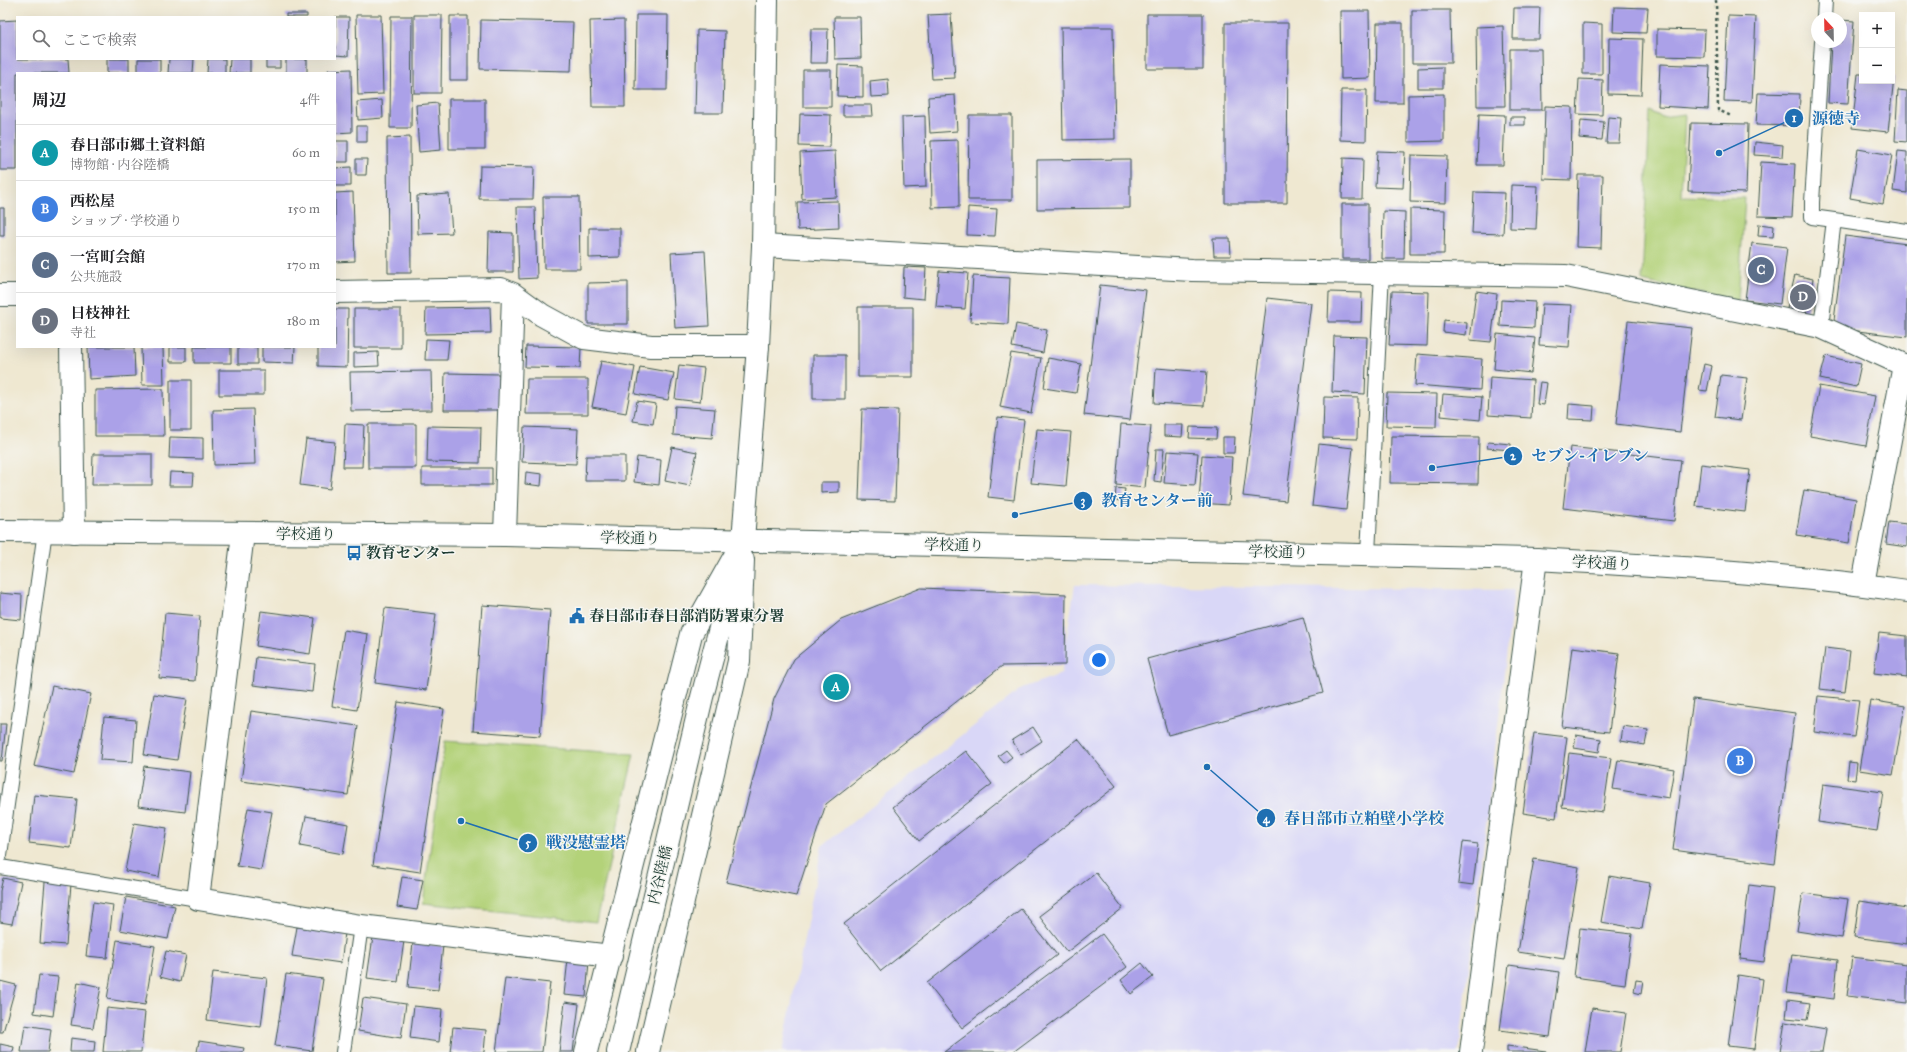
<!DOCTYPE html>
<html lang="ja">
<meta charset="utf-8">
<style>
:root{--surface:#fff;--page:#f6f6f6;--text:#202124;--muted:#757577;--line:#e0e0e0;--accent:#1f6fb2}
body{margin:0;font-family:"IM FELL Great Primer","Noto Serif JP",serif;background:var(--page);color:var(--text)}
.controls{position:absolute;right:12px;top:12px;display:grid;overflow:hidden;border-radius:0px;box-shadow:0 4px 16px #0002}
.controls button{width:36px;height:36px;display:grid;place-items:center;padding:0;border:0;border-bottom:1px solid var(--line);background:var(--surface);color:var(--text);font:20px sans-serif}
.compass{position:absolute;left:1811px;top:12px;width:36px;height:36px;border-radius:50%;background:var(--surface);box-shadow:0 4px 16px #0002;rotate:338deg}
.you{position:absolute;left:1099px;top:660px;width:14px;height:14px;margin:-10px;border:3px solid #fff;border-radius:50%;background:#1a73e8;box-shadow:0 0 0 6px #1a73e833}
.badge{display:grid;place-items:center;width:26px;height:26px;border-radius:50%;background:var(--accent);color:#fff;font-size:13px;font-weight:700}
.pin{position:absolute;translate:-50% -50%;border:2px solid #fff;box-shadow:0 1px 4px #0006}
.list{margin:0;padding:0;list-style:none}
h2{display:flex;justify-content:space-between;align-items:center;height:52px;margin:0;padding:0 16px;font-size:17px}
h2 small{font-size:13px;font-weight:400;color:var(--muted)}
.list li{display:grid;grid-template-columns:26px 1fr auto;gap:12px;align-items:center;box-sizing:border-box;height:56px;padding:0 16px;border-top:1px solid var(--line)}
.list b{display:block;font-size:15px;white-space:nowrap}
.list p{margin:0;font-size:13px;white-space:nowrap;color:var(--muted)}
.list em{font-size:13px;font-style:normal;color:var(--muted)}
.icon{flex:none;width:22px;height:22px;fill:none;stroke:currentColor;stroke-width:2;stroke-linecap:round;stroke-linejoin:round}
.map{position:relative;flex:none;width:1907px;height:1052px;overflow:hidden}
.search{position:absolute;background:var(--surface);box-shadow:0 4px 16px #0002;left:16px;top:16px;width:320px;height:44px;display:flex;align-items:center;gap:10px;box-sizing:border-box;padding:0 14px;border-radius:0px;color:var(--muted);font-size:15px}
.panel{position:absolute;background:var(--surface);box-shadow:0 4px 16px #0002;left:16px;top:72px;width:320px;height:276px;border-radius:0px}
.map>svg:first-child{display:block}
.built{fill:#d9d7f7}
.green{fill:#b3d279;stroke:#698856}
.building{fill:#aba1e8}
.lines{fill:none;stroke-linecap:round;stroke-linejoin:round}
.service-casing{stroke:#3e574c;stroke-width:16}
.minor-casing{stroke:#3e574c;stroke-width:24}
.tertiary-casing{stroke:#3e574c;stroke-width:24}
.path{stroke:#3e574c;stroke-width:2.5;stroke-dasharray:3 3;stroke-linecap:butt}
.service{stroke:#fff;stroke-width:14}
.minor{stroke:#fff;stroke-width:22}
.tertiary{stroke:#fff;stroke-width:22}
.labels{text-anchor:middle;stroke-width:3;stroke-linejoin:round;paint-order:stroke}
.street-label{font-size:15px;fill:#1f3d34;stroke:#f6f6f2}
.poi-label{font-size:15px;font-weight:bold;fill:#1f3d34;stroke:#f6f6f2;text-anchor:start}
.leader{fill:none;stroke:#1f6fb2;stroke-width:1.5}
.callout-dot{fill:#1f6fb2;stroke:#f6f6f2;stroke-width:1.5}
.mark-label{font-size:12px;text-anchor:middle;font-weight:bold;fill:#fff}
.callout-label{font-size:16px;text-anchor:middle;font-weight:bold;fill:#1f6fb2;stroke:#f6f6f2;stroke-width:3;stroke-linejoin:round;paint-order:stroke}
</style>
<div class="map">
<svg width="1907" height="1052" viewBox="0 0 1907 1052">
<rect width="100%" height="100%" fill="#f6f6f2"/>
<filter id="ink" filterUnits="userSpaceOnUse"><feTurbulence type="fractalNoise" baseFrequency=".025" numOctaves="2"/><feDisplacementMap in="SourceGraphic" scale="8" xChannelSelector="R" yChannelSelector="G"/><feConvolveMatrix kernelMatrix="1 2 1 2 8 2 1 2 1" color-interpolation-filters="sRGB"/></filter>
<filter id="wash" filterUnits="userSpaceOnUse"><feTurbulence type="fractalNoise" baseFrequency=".012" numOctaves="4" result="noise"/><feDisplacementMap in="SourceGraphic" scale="16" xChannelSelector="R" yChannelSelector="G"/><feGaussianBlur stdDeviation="0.9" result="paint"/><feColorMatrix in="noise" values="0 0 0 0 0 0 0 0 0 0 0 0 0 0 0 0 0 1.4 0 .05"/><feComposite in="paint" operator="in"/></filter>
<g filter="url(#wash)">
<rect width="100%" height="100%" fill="#efe8d1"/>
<!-- built -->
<path class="built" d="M1075,585L1514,590L1459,1052H782L822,846L1022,688L1061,674Z"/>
<!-- green -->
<path class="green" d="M1650,111L1661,117L1685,114L1681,196L1745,198L1738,301L1642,281Z
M445,741L634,754L596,922L423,903Z"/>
<g id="blocks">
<!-- building -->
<path class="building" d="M1614,7L1648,8L1646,33L1613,32Z
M1514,8H1540L1539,39H1513Z
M1412,10H1450L1451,63H1412Z
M1340,11H1369L1370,78L1341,79Z
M286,14H307V17H286Z
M951,14L955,78L932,79L928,15Z
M1147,14H1203V69H1147Z
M356,15H381L383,94L358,95Z
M414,15H442L441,93H414Z
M636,15H668L667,90H635Z
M391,16H412L411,128H390Z
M450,16H468V80H450Z
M1728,16L1756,17L1752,102L1724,101Z
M335,17H349L348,56L335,55Z
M834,17H860L861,58L835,59Z
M17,20V59H68L69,73H17V170H0V21Z
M481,20L573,22L571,71L480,69Z
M624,20L625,107H592L590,21Z
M1841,20L1854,21L1848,104L1828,103L1831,42H1841Z
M1225,23H1288L1287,203H1225Z
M1377,23H1403V103H1376Z
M1583,23L1602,24V74H1583Z
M1503,26L1505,106H1477L1476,27Z
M1061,27H1113L1115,139L1063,140Z
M811,29H828L827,63H810Z
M1657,29L1705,30L1704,57L1657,56Z
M697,30L725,31L723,113H695Z
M1609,38L1643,39L1641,95L1608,94Z
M1510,49H1541L1542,110H1510Z
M107,59H129V73H107Z
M138,59H160V73H138Z
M169,59H194L193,73H168Z
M208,59H225V73H207Z
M230,59H250V73H229Z
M266,59H280V68H266Z
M286,59H307V73H286Z
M1660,64L1710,66L1708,109L1658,106Z
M838,65L863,66V97L837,96Z
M1443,67V88H1418V68Z
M351,69L352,132L335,133V73H328V70Z
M803,70H831V107H803Z
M1858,74H1862V81H1892V77H1894L1888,132L1852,128Z
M888,79L889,96L871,97L870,81Z
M1579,79L1603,80L1602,115L1577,114Z
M1341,90H1367L1366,141L1340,140Z
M1898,90L1907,91V142L1895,141Z
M1758,93L1800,94L1799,126L1756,125Z
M1444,94V141L1408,142V95Z
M955,95L957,131L930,133L928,97Z
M449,99H485V149H449Z
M382,100L383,118L358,120L357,102Z
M438,103L441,150L419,152L416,105Z
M843,105H872L873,116H843Z
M1545,106L1572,107L1571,180L1543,179Z
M800,114L831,115L830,147L799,146Z
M1479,114L1505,115L1503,165H1477Z
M969,115H1012V200H968Z
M925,116L926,187L904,188L902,117Z
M1510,117H1525V125H1510Z
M1608,117L1621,118L1619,143H1606Z
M1581,120L1604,122L1602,140L1579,138Z
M1691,123L1748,124L1746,193L1688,191Z
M357,126H367V142H357Z
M410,137L411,273H388L387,138Z
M958,140L959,207L932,208L931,141Z
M335,141H348V162H335Z
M1755,142L1783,145L1782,157L1754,155Z
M1858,149L1892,155L1883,204L1850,198Z
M835,151L837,197L802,199L800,153Z
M1377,151L1405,152L1403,188L1375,187Z
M1898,151L1907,152V193L1893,191Z
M1411,155L1447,156L1446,203L1410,202Z
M1343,158L1363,159L1362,199H1342Z
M356,159H367L366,175H356Z
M1130,159V208L1037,209V160Z
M1761,162L1795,164L1792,217L1758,216Z
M480,166L534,167L533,199H479Z
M351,167V186H335V168Z
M1578,175H1603L1601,248L1576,247Z
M1511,185L1538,186L1536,229L1510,228Z
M353,192L355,261L335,262V193Z
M1474,192L1505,193L1503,234L1472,233Z
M449,194L452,233L418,234L417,196Z
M543,197H579L580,269H544Z
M838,201L839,228L798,230L797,202Z
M1342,204H1368V259H1342Z
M517,207H535L537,278L519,279Z
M968,207L997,209L995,236L967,235Z
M0,208H4V236H0Z
M1410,209L1445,210L1444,254H1410Z
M1383,211L1405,212L1404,259H1382Z
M1759,224L1774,226L1773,237L1758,236Z
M589,228H620V257L589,258Z
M489,232L513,233V272H488Z
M1845,236L1907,244V337L1833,328Z
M1213,238H1230L1231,256H1214Z
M1752,243L1787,247L1780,304L1745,300Z
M705,251L709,326L675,328L671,253Z
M904,267L926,268L924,299L903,297Z
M939,271L968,273L965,309L936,307Z
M1795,275L1813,279L1806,313L1787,309Z
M973,276L1010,278L1008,324L970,322Z
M628,282V324H588V283Z
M1100,285L1146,290L1130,420L1084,415Z
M1392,291L1429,292L1427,346L1389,345Z
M1476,291L1497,294L1491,342L1470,340Z
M1329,292L1362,293L1361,322H1328Z
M1267,298L1311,303L1286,501L1243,496Z
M1501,300L1535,302L1534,328L1500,326Z
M1542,304L1572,305L1569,347L1539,345Z
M490,307L491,333L425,334L426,308Z
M858,307H913V377H858Z
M335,309H348L347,367L318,366V347H335Z
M354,309H401V348H354Z
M1444,320L1467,323L1466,335L1443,332Z
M1628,321L1692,328L1680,432L1616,424Z
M1016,324L1047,330L1043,353L1012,347Z
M1497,334L1535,338L1531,373L1494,369Z
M1334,336L1367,337L1365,394L1332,392Z
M426,339L449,340L447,360H425Z
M526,346L581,347L580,368L525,367Z
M88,347H134L135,376L89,379Z
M141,347H163L164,385H142Z
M170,347H186V362H170Z
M194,347H231V363H194Z
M238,347H257V364H238Z
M262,347H295L294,363L262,362Z
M378,352L379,366L354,367V353Z
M1011,353L1041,358L1031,413L1000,407Z
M1417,354L1482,359L1480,390L1415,385Z
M813,355H845V399H813Z
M1826,356L1861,364L1856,387L1820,379Z
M1048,358L1081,364L1076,393L1044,388Z
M601,361L635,367L626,413L592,407Z
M1704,364L1712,366L1707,391L1699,390Z
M679,365L704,368L700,402L675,399Z
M640,367L674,373L668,400L635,394Z
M1156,368L1207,372L1204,406L1154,403Z
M219,370H264V395H219Z
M431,371L432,410L351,411L350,372Z
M445,373L499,374V410H444Z
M1721,375L1747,378L1741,420L1715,417Z
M1490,377L1533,380L1531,418L1488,415Z
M527,379H588V414H526Z
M170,380H191V430H170Z
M1540,382L1547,383L1544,405L1537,404Z
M1819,386L1875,396L1866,446L1810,436Z
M163,389L164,436H95V390Z
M1387,393L1437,394L1436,427L1386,426Z
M1443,394L1482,397L1480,420L1441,416Z
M1324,397L1358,398L1357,439L1323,438Z
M637,401L656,404L653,424L633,421Z
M1569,404L1594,406L1593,420L1568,419Z
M675,406L715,409L712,438L673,435Z
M253,409L255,464L214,465L213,410Z
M862,409L898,410L895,501L859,500Z
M998,417L1024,420L1014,500L988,497Z
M345,424L364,425L362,467H343Z
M368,424H416V468H368Z
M1121,424L1151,426L1145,488L1116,485Z
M1164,425H1183L1182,437L1164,436Z
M428,426L481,427L480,463L427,462Z
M524,427L578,429L576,464L522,462Z
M1190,427L1217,428L1216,439L1189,438Z
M1037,429L1071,432L1066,486L1031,483Z
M1391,436L1479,437L1478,484L1390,483Z
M170,437L203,438V459L169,458Z
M1223,437H1235L1234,453H1223Z
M306,439L335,442L330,489L300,485Z
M1488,442L1511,444V450L1487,448Z
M1319,444L1353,448L1346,510L1312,506Z
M672,447L697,452L690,486L665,481Z
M1570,447L1681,460L1674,521L1563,508Z
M1156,449H1164L1161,482L1154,481Z
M1167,451L1198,453L1195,485L1164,483Z
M93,454H152V485H92Z
M1202,455L1232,457L1229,505L1199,503Z
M586,456H625V481H585Z
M637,457L661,460L659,485L634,482Z
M1701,464L1750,470L1745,512L1696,506Z
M422,468H492V485H422Z
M170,472L194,473L193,486H169Z
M526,472L542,474L541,486L525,484Z
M821,482H839V492L821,493Z
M1116,488L1125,489L1123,501L1115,500Z
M1804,490L1856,499L1849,543L1796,535Z
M1889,522L1907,524V547L1886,544Z
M921,588L1066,594L1065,665L1002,666L826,804L796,896L726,882L774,699L794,659L841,620Z
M0,593L22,595L21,620L0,618Z
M482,605L550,610L540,736L473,731Z
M385,608L436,614L426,690L375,683Z
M261,611L315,618L310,654L256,646Z
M165,613L200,616L195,681L159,678Z
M1303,617L1323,693L1168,735L1147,659Z
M344,630L368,634L357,710L332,706Z
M1879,633L1907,636V677L1874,673Z
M1572,647L1619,653L1609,732L1562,727Z
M1825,648L1850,651L1845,692L1820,689Z
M256,657L315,664L312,692L253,685Z
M52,686L91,694L74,774L34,766Z
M154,694L187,699L177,760L144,755Z
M1818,696L1859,700L1854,737L1814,732Z
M1693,699L1795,713L1775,864L1673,850Z
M1870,700L1905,706L1893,775L1859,770Z
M398,702L444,709L420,872L373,865Z
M251,711L358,726L348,795L241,781Z
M104,717L136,720L133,762L100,760Z
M0,724H6L2,761H0Z
M1623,726L1648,730L1645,745L1621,741Z
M1033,727L1042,741L1021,755L1012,740Z
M1534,733L1567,737L1556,818L1523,813Z
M1576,735L1601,739L1599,752L1574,748Z
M1078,739L1116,786L881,971L844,924Z
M1006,750L1012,757L1004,763L998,756Z
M966,751L992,784L919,841L893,807Z
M1569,753L1611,758L1603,812L1562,807Z
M1618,760L1674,769L1669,798L1613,789Z
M1849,762L1857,763L1855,780L1847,779Z
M144,766L190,772L185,812L138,806Z
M1823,784L1883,792L1877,831L1818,822Z
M34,795L77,799L71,848L29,843Z
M248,808L272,812L261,870L237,866Z
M306,816L348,824L343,854L300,846Z
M134,823L167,828L159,877L125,871Z
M1463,842L1478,844L1473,885L1458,883Z
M1534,859L1579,867L1564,959L1518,952Z
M1096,873L1123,908L1067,952L1039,916Z
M1609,876L1650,883L1642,929L1601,922Z
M402,877L423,880L417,910L397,907Z
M3,878L21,882L12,924L0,922V891Z
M45,882L71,884L66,945L40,943Z
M1749,885L1773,888L1764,962L1740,959Z
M1803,893L1848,899L1842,938L1797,931Z
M126,897L175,906L168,939L120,930Z
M1859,901L1907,908V944L1854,937Z
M93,902L113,905L107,958L86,956Z
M1021,909L1057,955L962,1028L927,983Z
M297,927L345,933L341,963L292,956Z
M1580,928L1632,934L1625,984L1574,977Z
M1102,934L1127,967L1013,1052H944Z
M373,937L404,941L398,982L367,978Z
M117,940L155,946L145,1005L107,999Z
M413,943L443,946L438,990L408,987Z
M166,951L186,955L180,982L160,977Z
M1792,954L1838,960L1834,999L1787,993Z
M1852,957L1907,964V1003L1847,996Z
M568,959L589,961L586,997L564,995Z
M1142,963L1153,977L1131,994L1121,980Z
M1509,965L1559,972L1550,1037L1500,1030Z
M213,972L267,978L261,1027L207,1020Z
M286,974L323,979L312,1051L275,1046Z
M39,975L58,977L53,1016L34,1013Z
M1738,975L1763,979L1754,1049L1728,1046Z
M505,978L550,983L542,1052H496Z
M1636,980L1643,981L1641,994L1634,992Z
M0,981L16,985L3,1032H0Z
M78,982L101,987L93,1028L71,1025Z
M363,998L406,1004L401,1038L358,1031Z
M1788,1000L1810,1003L1807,1020L1786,1018Z
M565,1002L579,1004L573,1052H559Z
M414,1006L442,1009L439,1042L410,1038Z
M107,1008L145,1012L141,1052H103Z
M1592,1008L1626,1013L1620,1052H1585Z
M1785,1022L1826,1029L1822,1052H1780Z
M25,1025L51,1029L48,1052H21Z
M453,1027L486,1030L484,1052H450Z
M71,1038L95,1041L94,1052H70Z
M199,1041L244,1048L243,1052H197Z
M0,1044L14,1047L13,1052H0Z
M1507,1046L1546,1051V1052H1507Z"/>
</g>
</g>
<g filter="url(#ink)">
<use href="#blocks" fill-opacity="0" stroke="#3e574c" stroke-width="1"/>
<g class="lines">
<defs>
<path id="service" d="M1824,18L1825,0
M1822,42L1812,202V217L1834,220
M1821,327L1834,220L1907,231
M1368,554L1382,272
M0,855L45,531
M0,867L198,899
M343,1052L361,926"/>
<path id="minor" d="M763,246L1192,270L1566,276L1821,327L1904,365L1863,584
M335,292L501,289L513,294L542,315L584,338L651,346H758
M0,295H17
M71,347L74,532
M243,534L198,899L361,926L611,956
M505,535L513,294
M586,1052L691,634L736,554
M648,1052L739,661L743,560
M1471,1052L1536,559"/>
<path id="tertiary" d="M0,531L505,535L1536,559C1660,566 1784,573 1907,591
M618,1052L702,697L743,540L758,346L763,246L767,0"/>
</defs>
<!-- service casing -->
<use href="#service" class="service-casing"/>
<!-- minor casing -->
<use href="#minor" class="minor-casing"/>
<!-- tertiary casing -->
<use href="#tertiary" class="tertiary-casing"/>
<!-- path -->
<path class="path" d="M1716,0L1718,110L1731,116"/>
<!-- service -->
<use href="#service" class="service"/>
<!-- minor -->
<use href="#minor" class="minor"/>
<!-- tertiary -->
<use href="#tertiary" class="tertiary"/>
</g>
</g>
<!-- icons -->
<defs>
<symbol id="bus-bare" viewBox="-9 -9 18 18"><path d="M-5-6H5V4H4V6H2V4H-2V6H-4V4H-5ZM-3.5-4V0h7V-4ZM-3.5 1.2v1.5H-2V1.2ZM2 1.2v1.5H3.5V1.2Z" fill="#1f6fb2" stroke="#f6f6f2" stroke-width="2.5" paint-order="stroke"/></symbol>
<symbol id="civic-bare" viewBox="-9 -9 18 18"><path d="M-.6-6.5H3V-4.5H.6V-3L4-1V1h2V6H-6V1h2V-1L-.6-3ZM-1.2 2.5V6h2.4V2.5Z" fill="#1f6fb2" stroke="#f6f6f2" stroke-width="2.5" paint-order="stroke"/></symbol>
</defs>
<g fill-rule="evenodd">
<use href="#bus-bare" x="343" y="542" width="22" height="22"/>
<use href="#civic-bare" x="566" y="605" width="22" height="22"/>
</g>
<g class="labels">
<!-- street labels -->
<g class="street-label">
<text x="306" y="539">学校通り</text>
<text transform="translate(630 538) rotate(1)" y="5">学校通り</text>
<text transform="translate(954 545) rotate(1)" y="5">学校通り</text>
<text transform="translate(1278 552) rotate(1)" y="5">学校通り</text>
<text transform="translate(1602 563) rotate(3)" y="5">学校通り</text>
<text transform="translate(660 875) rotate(-77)" y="5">内谷陸橋</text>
</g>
<!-- poi labels -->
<g class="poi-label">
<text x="366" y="558">教育センター</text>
<text x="589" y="621">春日部市春日部消防署東分署</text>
</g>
</g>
<!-- callouts -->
<path class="leader" d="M1719 153L1794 118M1432 468L1513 456M1015 515L1083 501M1207 767L1266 818M461 821L528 843"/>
<g class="callout-dot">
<circle cx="1719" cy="153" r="4"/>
<circle cx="1432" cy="468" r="4"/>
<circle cx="1015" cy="515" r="4"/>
<circle cx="1207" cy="767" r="4"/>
<circle cx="461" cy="821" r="4"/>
<circle cx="1794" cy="118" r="10"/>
<circle cx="1513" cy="456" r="10"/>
<circle cx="1083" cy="501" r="10"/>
<circle cx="1266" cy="818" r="10"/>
<circle cx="528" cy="843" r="10"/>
</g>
<g class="mark-label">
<text x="1794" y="122">1</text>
<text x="1513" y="460">2</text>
<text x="1083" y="505">3</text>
<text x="1266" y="823">4</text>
<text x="528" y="847">5</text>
</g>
<g class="callout-label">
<text x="1836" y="124">源徳寺</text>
<text x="1590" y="461">セブン-イレブン</text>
<text x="1157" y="506">教育センター前</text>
<text x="1364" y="824">春日部市立粕壁小学校</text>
<text x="586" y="848">戦没慰霊塔</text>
</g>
</svg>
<div class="controls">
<button>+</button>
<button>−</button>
</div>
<svg class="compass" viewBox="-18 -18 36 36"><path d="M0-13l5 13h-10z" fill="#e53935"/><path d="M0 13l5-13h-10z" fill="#757577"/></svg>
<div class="you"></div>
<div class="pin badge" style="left:836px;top:687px;background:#0f9aa8">A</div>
<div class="pin badge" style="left:1740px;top:761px;background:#3f7fe0">B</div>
<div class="pin badge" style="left:1761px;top:270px;background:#5c6f8a">C</div>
<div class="pin badge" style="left:1803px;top:297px;background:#6b7280">D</div>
<div class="search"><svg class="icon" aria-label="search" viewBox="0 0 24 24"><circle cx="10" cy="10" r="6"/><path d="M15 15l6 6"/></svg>ここで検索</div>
<section class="panel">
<h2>周辺<small>4件</small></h2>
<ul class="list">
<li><span class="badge" style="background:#0f9aa8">A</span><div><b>春日部市郷土資料館</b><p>博物館 · 内谷陸橋</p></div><em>60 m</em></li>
<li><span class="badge" style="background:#3f7fe0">B</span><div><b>西松屋</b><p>ショップ · 学校通り</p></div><em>150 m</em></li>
<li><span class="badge" style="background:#5c6f8a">C</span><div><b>一宮町会館</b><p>公共施設</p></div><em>170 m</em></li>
<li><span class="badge" style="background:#6b7280">D</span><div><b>日枝神社</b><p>寺社</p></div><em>180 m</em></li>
</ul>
</section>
</div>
